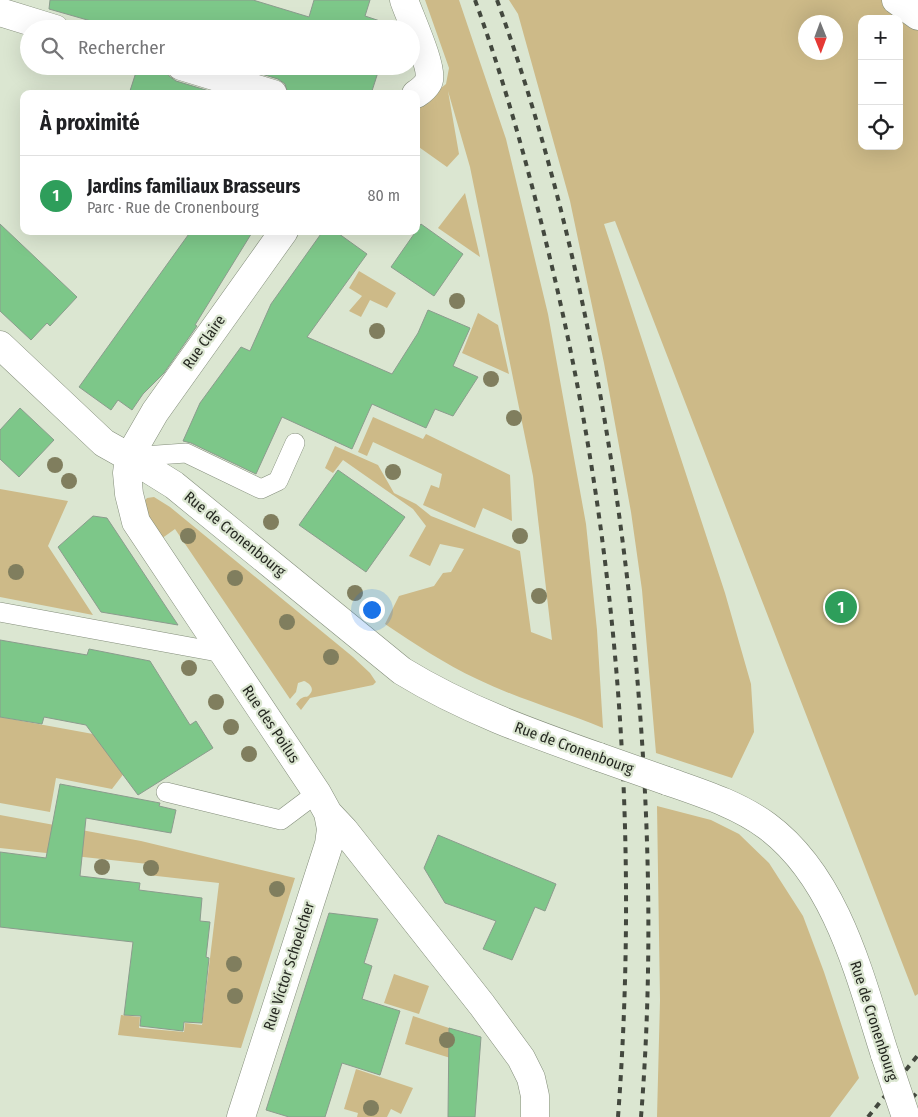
<!DOCTYPE html>
<html lang="fr">
<meta charset="utf-8">
<style>
:root{--surface:#fff;--page:#f6f6f6;--text:#202124;--muted:#757577;--line:#e0e0e0;--accent:#ea580c}
body{margin:0;font-family:"Fira Sans Condensed",sans-serif;background:var(--page);color:var(--text)}
.controls{position:absolute;right:15px;top:15px;display:grid;overflow:hidden;border-radius:10px;box-shadow:0 5px 20px #0002}
.controls button{width:45px;height:45px;display:grid;place-items:center;padding:0;border:0;border-bottom:1px solid var(--line);background:var(--surface);color:var(--text);font:25px sans-serif}
.compass{position:absolute;left:798px;top:15px;width:45px;height:45px;border-radius:50%;background:var(--surface);box-shadow:0 5px 20px #0002;rotate:179deg}
.you{position:absolute;left:371px;top:609px;width:18px;height:18px;margin:-12px;border:4px solid #fff;border-radius:50%;background:#1a73e8;box-shadow:0 0 0 8px #1a73e833}
.badge{display:grid;place-items:center;width:32px;height:32px;border-radius:50%;background:var(--accent);color:#fff;font-size:16px;font-weight:700}
.pin{position:absolute;translate:-50% -50%;border:2px solid #fff;box-shadow:0 1px 5px #0006}
.list{margin:0;padding:0;list-style:none}
h2{display:flex;justify-content:space-between;align-items:center;height:65px;margin:0;padding:0 20px;font-size:21px}
h2 small{font-size:16px;font-weight:400;color:var(--muted)}
.list li{display:grid;grid-template-columns:32px 1fr auto;gap:15px;align-items:center;box-sizing:border-box;height:80px;padding:0 20px;border-top:1px solid var(--line)}
.list b{display:block;font-size:19px;white-space:nowrap}
.list p{margin:0;font-size:16px;white-space:nowrap;color:var(--muted)}
.list em{font-size:16px;font-style:normal;color:var(--muted)}
.icon{flex:none;width:28px;height:28px;fill:none;stroke:currentColor;stroke-width:2;stroke-linecap:round;stroke-linejoin:round}
.map{position:relative;flex:none;width:918px;height:1117px;overflow:hidden}
.search{position:absolute;background:var(--surface);box-shadow:0 5px 20px #0002;left:20px;top:20px;width:400px;height:55px;display:flex;align-items:center;gap:12px;box-sizing:border-box;padding:0 18px;border-radius:28px;color:var(--muted);font-size:19px}
.panel{position:absolute;background:var(--surface);box-shadow:0 5px 20px #0002;left:20px;top:90px;width:400px;height:145px;border-radius:10px}
.map>svg:first-child{display:block}
.green{fill:#cdba88;fill-rule:evenodd}
.building{fill:#7dc789;stroke:#8b9c8d}
.lines{fill:none;stroke-linecap:round;stroke-linejoin:round}
.service-casing{stroke:#838d7a;stroke-width:20}
.minor-casing{stroke:#838d7a;stroke-width:29}
.trunk-casing{stroke:#838d7a;stroke-width:29}
.service{stroke:#fff;stroke-width:19}
.minor{stroke:#fff;stroke-width:28}
.trunk{stroke:#fff;stroke-width:28}
.rail{stroke:#43483e;stroke-width:4;stroke-dasharray:6 6;stroke-linecap:butt}
.minor-bridge-casing{stroke:#838d7a;stroke-width:29;stroke-linecap:butt}
.minor-bridge{stroke:#fff;stroke-width:28}
.tree{fill:#807e5e}
.labels{text-anchor:middle;stroke-width:4.5;stroke-linejoin:round;paint-order:stroke}
.street-label{font-size:15px;fill:#252821;stroke:#dbe6d1}
</style>
<div class="map">
<svg width="918" height="1117" viewBox="0 0 918 1117">
<rect width="100%" height="100%" fill="#dbe6d1"/>
<!-- green -->
<path class="green" d="M425,0H459L506,139L548,314L586,524L597,630L603,728C562,711 518,699 477,679C445,664 415,644 385,624L399,596L434,586L443,573L451,572L464,549L440,544L430,566L409,556L426,526L413,509L343,460L333,473L325,468L335,446L378,465L394,493L416,504L431,516L520,551L531,632L552,640L533,476L470,167L448,91L459,154L447,167L416,145V108L446,84L449,68Z
M509,0H918V994L915,996L615,221L604,224L725,593L751,684L754,732L732,778L656,753L642,590L631,512L604,363L570,201L518,14ZM862,19H899V146H862ZM806,22H836V52H806Z
M465,193L480,257L438,228Z
M359,271L396,293L387,308L370,300L361,317L349,311L362,296L349,288Z
M478,313L498,325L509,374L462,353Z
M373,417L423,439L426,434L510,475L512,521L483,508L475,528L423,505L431,485L439,488L442,474L373,442L367,456L358,452Z
M0,489L68,501L48,546L93,615L0,597Z
M154,497L170,507L353,657L370,673L376,682L373,685L310,698L301,710L296,704C298,702 299,699 302,698C307,695 306,699 310,694C315,688 309,683 304,681L298,683L296,692L290,699L175,529L161,539L148,523L143,503L147,498Z
M0,717L104,736L125,772L112,789L56,778L50,812L0,803Z
M657,806L711,820L739,834L769,863L803,916L824,972L859,1078L830,1117H657L660,1000Z
M0,815L141,841L295,878L241,1048L118,1035L121,1015L140,1017L139,1028L184,1032L185,1023L202,1025L219,883L148,875V864L0,848Z
M394,974L429,986L419,1014L384,1003Z
M413,1016L458,1031L457,1060L405,1044Z
M356,1069L413,1088L401,1114L391,1109L387,1117H357L358,1113L344,1109Z"/>
<!-- building -->
<path class="building" d="M50,0H253L309,17L314,0H370L365,16L392,25L391,29H119L49,9Z
M138,66H166L169,76L176,81L219,94H129Z
M235,66H380L371,94H288L285,84L278,79Z
M0,224L77,297L50,326L47,323L31,340L0,311Z
M421,224L463,254L434,296L391,267Z
M191,231H253L195,325L197,326L164,373L143,394L132,410L118,400L111,410L79,387Z
M323,231H335L367,254L307,337L392,374L418,333L428,310L470,328L453,366L478,377L453,416L435,409L426,428L372,404L352,449L282,417L256,474L191,443L183,441L200,403L241,347L250,351L271,304Z
M20,408L54,440L19,477L0,459V430Z
M338,470L405,517L366,572L299,525Z
M93,516L107,518L178,625L101,612L58,547Z
M0,640L87,655L89,649L150,661L190,725L196,721L213,748L138,795L86,725L44,717L42,724L0,717Z
M60,784L160,803L159,806L176,810L171,833L86,818L80,876L140,883L139,890L202,898L200,921L210,922L206,957L209,958L202,1023L184,1022L183,1031L140,1026L141,1016L124,1015L133,942L0,927V852L46,858Z
M438,835L556,884L545,911L535,907L512,960L483,949L496,921L445,903L424,868Z
M329,913L378,919L364,963L372,966L362,999L400,1011L380,1075L342,1063L325,1117H289L266,1110Z
M449,1028L481,1037L475,1117H448Z"/>
<g class="lines">
<defs>
<path id="service" d="M129,457L186,453L261,489L278,481L295,443
M0,612L223,653
M166,792L281,820L317,793"/>
<path id="minor" d="M404,0C409,15 433,67 429,80C428,85 421,91 416,94
M0,12L55,29
M181,66L273,94
M284,231L155,412L129,457L127,473L129,494L136,522L317,793L328,813L344,830L482,1005L521,1058L531,1078L535,1096V1117
M0,345L104,443L129,457L174,485L402,671C464,709 531,733 599,757
M667,781C701,793 737,804 767,826C837,878 860,977 885,1055
M241,1117L329,844L331,829L328,813"/>
<path id="trunk" d="M896,0L918,16"/>
</defs>
<!-- service casing -->
<use href="#service" class="service-casing"/>
<!-- minor casing -->
<use href="#minor" class="minor-casing"/>
<!-- trunk casing -->
<use href="#trunk" class="trunk-casing"/>
<!-- service -->
<use href="#service" class="service"/>
<!-- minor -->
<use href="#minor" class="minor"/>
<!-- trunk -->
<use href="#trunk" class="trunk"/>
<!-- rail -->
<path class="rail" d="M475,0C504,80 527,163 547,246C617,531 640,825 618,1117
M497,0C566,191 606,392 629,594C648,767 655,943 641,1117
M868,1117L918,1055
M897,1117L918,1091"/>
<defs>
<path id="minor-bridge" d="M599,757L667,781
M885,1055L906,1117"/>
</defs>
<!-- minor-bridge casing -->
<use href="#minor-bridge" class="minor-bridge-casing"/>
<!-- minor-bridge -->
<use href="#minor-bridge" class="minor-bridge"/>
</g>
<!-- trees -->
<g class="tree">
<circle cx="457" cy="301" r="8"/>
<circle cx="377" cy="331" r="8"/>
<circle cx="491" cy="379" r="8"/>
<circle cx="514" cy="418" r="8"/>
<circle cx="55" cy="465" r="8"/>
<circle cx="393" cy="472" r="8"/>
<circle cx="69" cy="481" r="8"/>
<circle cx="271" cy="522" r="8"/>
<circle cx="188" cy="536" r="8"/>
<circle cx="520" cy="536" r="8"/>
<circle cx="16" cy="572" r="8"/>
<circle cx="235" cy="578" r="8"/>
<circle cx="355" cy="593" r="8"/>
<circle cx="539" cy="596" r="8"/>
<circle cx="287" cy="622" r="8"/>
<circle cx="331" cy="657" r="8"/>
<circle cx="189" cy="668" r="8"/>
<circle cx="216" cy="702" r="8"/>
<circle cx="231" cy="727" r="8"/>
<circle cx="249" cy="754" r="8"/>
<circle cx="102" cy="867" r="8"/>
<circle cx="151" cy="868" r="8"/>
<circle cx="277" cy="889" r="8"/>
<circle cx="234" cy="964" r="8"/>
<circle cx="235" cy="996" r="8"/>
<circle cx="447" cy="1040" r="8"/>
<circle cx="371" cy="1108" r="8"/>
</g>
<g class="labels">
<!-- street labels -->
<g class="street-label">
<text transform="translate(204 342) rotate(-55)" y="5">Rue Claire</text>
<text transform="translate(235 534) rotate(39)" y="5">Rue de Cronenbourg</text>
<text transform="translate(271 724) rotate(56)" y="5">Rue des Poilus</text>
<text transform="translate(574 748) rotate(20)" y="5">Rue de Cronenbourg</text>
<text transform="translate(289 966) rotate(-72)" y="5">Rue Victor Schoelcher</text>
<text transform="translate(874 1021) rotate(72)" y="5">Rue de Cronenbourg</text>
</g>
</g>
</svg>
<div class="controls">
<button>+</button>
<button>−</button>
<button><svg class="icon" aria-label="locate" viewBox="0 0 24 24"><circle cx="12" cy="12" r="6"/><path d="M12 2v4M12 18v4M2 12h4M18 12h4"/></svg></button>
</div>
<svg class="compass" viewBox="-18 -18 36 36"><path d="M0-13l5 13h-10z" fill="#e53935"/><path d="M0 13l5-13h-10z" fill="#757577"/></svg>
<div class="you"></div>
<div class="pin badge" style="left:841px;top:607px;background:#2e9e5b">1</div>
<div class="search"><svg class="icon" aria-label="search" viewBox="0 0 24 24"><circle cx="10" cy="10" r="6"/><path d="M15 15l6 6"/></svg>Rechercher</div>
<section class="panel">
<h2>À proximité<small></small></h2>
<ul class="list">
<li><span class="badge" style="background:#2e9e5b">1</span><div><b>Jardins familiaux Brasseurs</b><p>Parc · Rue de Cronenbourg</p></div><em>80 m</em></li>
</ul>
</section>
</div>
